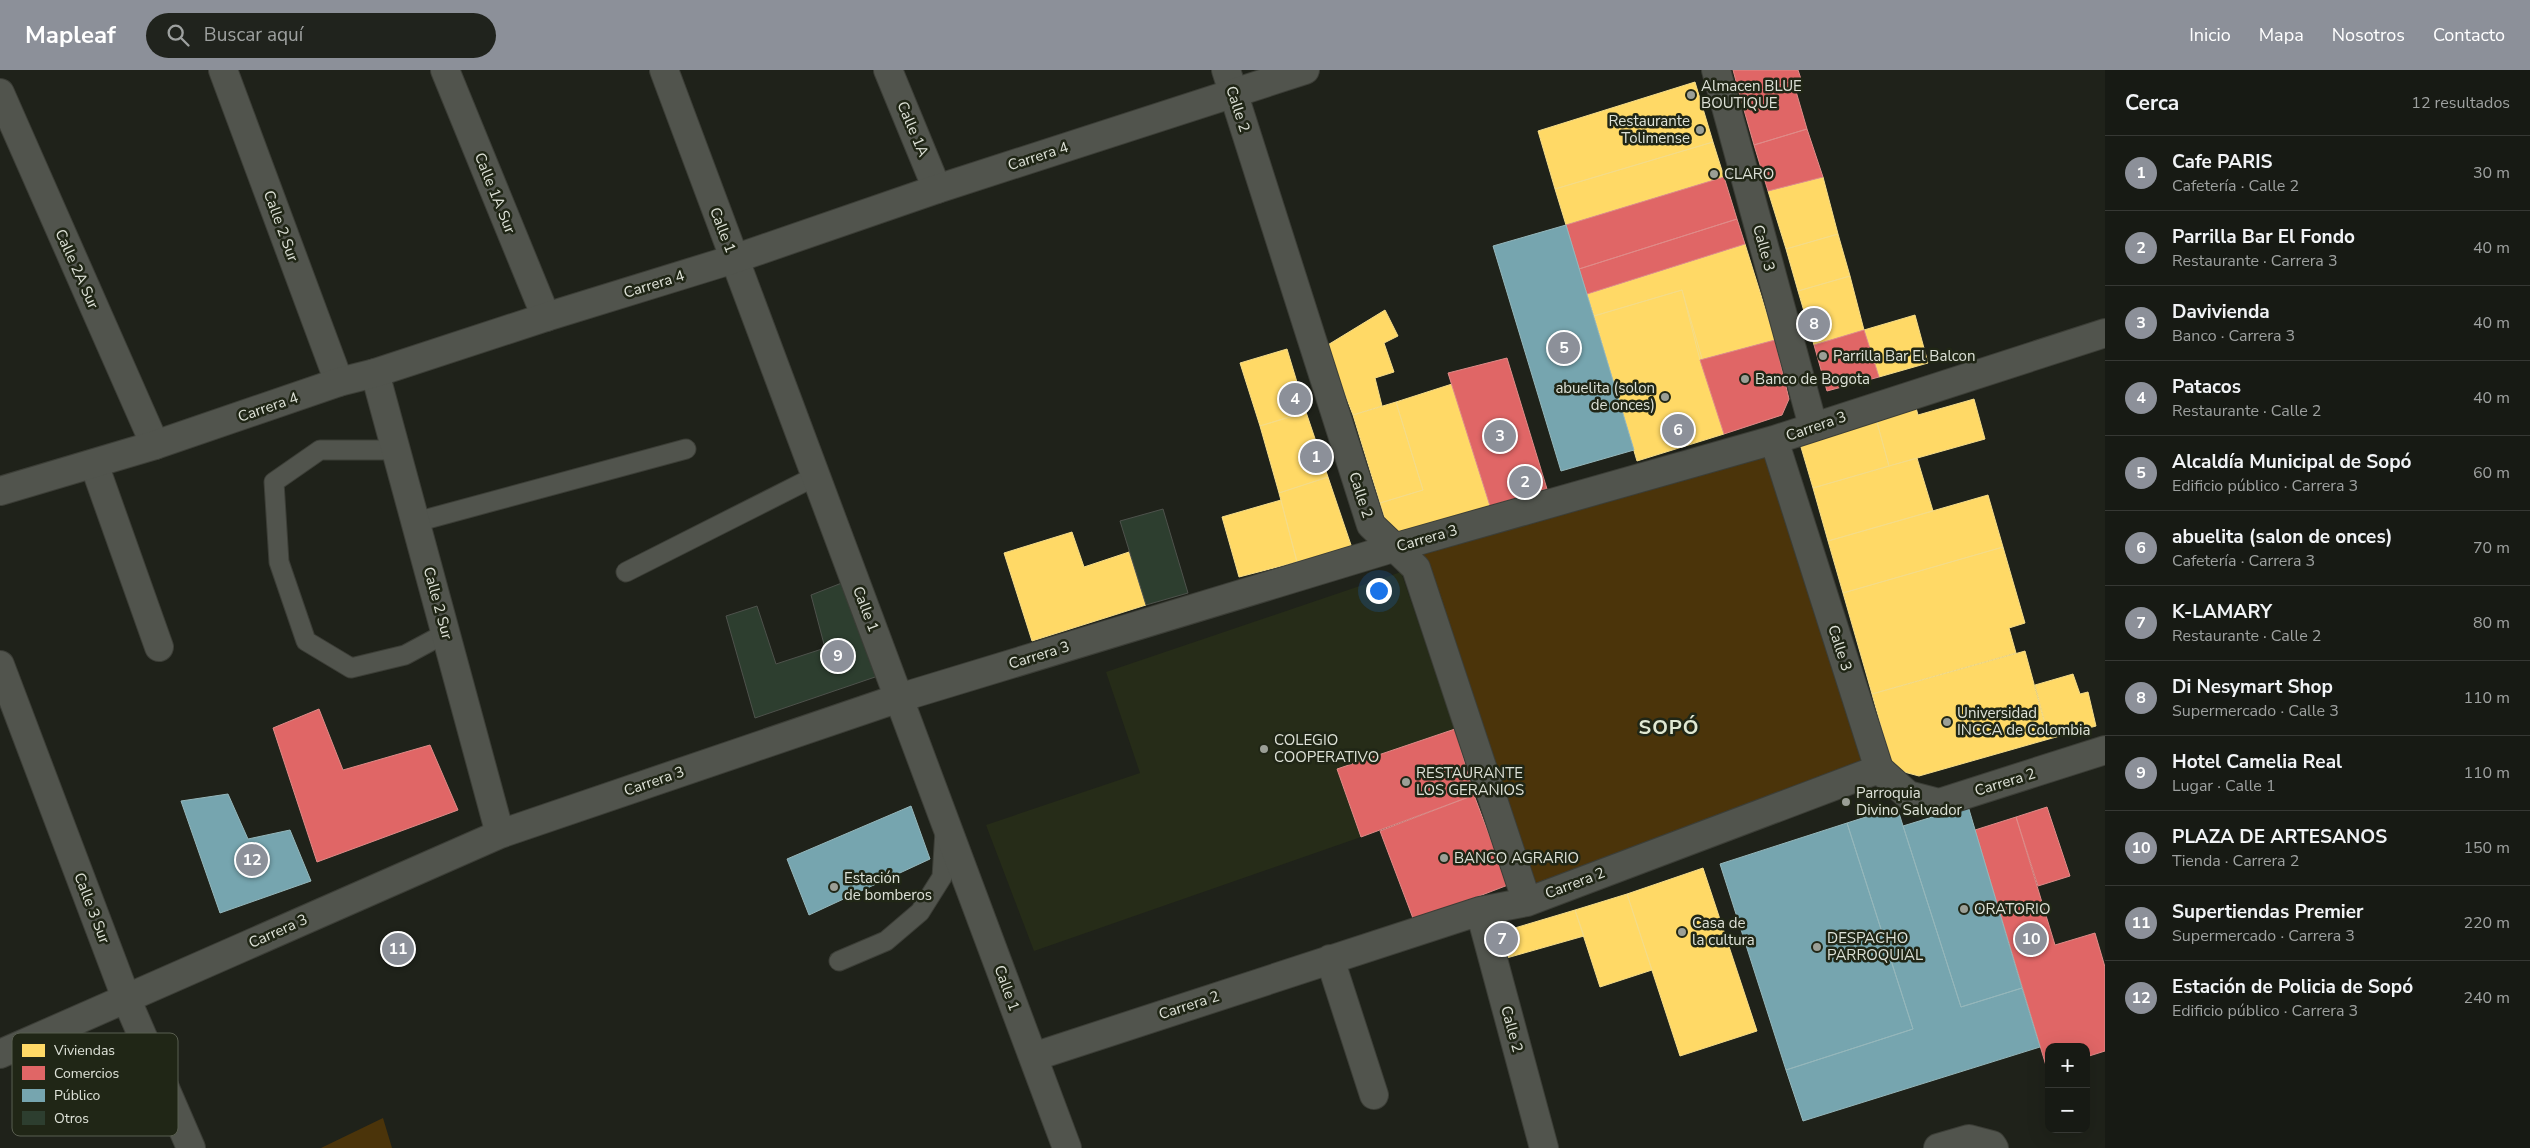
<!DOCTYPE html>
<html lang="es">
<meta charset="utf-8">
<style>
:root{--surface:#171a14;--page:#20231d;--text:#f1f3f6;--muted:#9ea1a0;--line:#363834;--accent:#8c9099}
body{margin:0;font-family:"Nunito Sans",sans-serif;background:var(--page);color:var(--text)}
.controls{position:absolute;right:15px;bottom:15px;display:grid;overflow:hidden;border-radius:10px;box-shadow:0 5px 20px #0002}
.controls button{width:45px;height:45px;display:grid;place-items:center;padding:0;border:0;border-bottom:1px solid var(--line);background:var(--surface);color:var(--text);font:25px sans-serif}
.you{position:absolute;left:1378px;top:520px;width:18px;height:18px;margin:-12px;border:4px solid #fff;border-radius:50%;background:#1a73e8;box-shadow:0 0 0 8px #1a73e833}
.badge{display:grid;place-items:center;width:32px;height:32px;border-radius:50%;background:var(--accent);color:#fff;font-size:16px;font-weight:700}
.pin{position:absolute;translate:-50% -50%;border:2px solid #fff;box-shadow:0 1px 5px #0006}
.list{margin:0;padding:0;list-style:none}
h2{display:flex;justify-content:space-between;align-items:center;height:65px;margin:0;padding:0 20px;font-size:21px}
h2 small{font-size:16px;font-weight:400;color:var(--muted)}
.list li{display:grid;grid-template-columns:32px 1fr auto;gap:15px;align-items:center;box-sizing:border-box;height:75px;padding:0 20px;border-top:1px solid var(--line)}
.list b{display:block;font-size:19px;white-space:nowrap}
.list p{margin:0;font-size:16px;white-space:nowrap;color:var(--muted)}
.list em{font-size:16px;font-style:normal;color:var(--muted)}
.icon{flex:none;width:28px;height:28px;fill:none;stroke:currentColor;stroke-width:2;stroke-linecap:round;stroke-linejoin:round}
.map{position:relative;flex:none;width:2105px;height:1078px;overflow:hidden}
header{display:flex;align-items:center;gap:30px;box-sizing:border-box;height:70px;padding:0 25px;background:var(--accent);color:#fff}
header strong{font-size:24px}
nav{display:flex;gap:28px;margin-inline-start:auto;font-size:18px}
.search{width:350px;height:45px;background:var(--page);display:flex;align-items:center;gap:12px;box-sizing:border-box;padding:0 18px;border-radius:28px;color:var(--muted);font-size:19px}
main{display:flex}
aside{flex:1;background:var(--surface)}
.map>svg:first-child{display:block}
.built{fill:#262c18}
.green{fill:#4b340a}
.homes{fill:#ffd966;stroke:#f5dc88}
.shops{fill:#e06666;stroke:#df8b88}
.public{fill:#76a5af;stroke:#95b7bb}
.building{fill:#2d3e2f;stroke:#4e524c}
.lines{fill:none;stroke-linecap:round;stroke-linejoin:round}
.lane-casing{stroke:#3c3e37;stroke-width:21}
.street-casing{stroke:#3c3e37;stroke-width:30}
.secondary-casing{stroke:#3c3e37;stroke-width:30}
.lane{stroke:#51544d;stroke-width:19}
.street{stroke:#51544d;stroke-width:28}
.secondary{stroke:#51544d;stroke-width:28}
.poi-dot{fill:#9b9f96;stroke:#202616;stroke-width:2}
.labels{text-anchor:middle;stroke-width:5;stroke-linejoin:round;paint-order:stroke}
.poi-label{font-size:15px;fill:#dee2d8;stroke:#202616;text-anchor:start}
.street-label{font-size:15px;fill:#dee2d8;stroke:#202616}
.district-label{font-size:20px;font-weight:bold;letter-spacing:1px;fill:#e0e8d3;stroke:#202616}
.key{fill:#202616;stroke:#595e50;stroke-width:1}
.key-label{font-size:14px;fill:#dee2d8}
</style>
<header>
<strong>Mapleaf</strong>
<div class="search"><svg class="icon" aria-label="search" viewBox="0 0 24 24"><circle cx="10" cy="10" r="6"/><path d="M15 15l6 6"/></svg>Buscar aquí</div>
<nav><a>Inicio</a><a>Mapa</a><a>Nosotros</a><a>Contacto</a></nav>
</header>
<main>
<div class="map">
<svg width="2105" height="1078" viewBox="0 0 2105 1078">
<rect width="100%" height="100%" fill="#1f221a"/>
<!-- built -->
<path class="built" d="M1401,502L1455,659L1337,699L1361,767L1034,881L986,755L1140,703L1106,602Z"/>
<!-- green -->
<path class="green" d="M1774,370L1879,699L1527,832L1416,499L1393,478Z
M383,1048L392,1078H321Z"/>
<!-- homes -->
<path class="homes" d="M1695,12L1713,72L1555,119L1538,61Z
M1713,72L1724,107L1566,155L1555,119Z
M1823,107L1838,164L1786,179L1768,121Z
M1838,164L1850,206L1798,221L1786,179Z
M1745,174L1775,270L1700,290L1682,220L1594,246L1587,224Z
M1850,206L1864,260L1814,275L1798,221Z
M1682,220L1724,364L1637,391L1594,246Z
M1385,240L1398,266L1384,273L1394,302L1375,308L1382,336L1353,345L1326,276Z
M1915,245L1928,293L1879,307L1864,260Z
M1287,279L1306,342L1260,356L1240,293Z
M1452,314L1490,436L1390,466L1380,433L1423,420L1396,332Z
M1974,329L1985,369L1889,396L1875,345L1915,334L1918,345Z
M1396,332L1423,420L1380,433L1353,345Z
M1306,342L1328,407L1279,423L1260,356Z
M1875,345L1889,396L1813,418L1798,367Z
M1917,388L1933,441L1828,471L1813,418Z
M1328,407L1352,478L1297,492L1279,423Z
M1988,425L2003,477L1843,523L1828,471Z
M1281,430L1297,492L1239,507L1222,447Z
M1072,462L1084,497L1129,482L1146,535L1032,571L1004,483Z
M2003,477L2025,553L2009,558L2016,583L1872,624L1843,523Z
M2025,581L2049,669L1919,706L1893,699L1872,624Z
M2073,604L2080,624L2088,622L2096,656L2049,669L2035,615Z
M1703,798L1757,961L1680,986L1627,824Z
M1627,824L1652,900L1600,917L1575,840Z
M1575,840L1584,866L1496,891L1488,866Z"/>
<!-- shops -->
<path class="shops" d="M1733,0H1798L1801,9L1740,26Z
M1793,11L1807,59L1754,75L1740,26Z
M1807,59L1823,107L1768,121L1754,75Z
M1724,107L1737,149L1579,199L1566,155Z
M1737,149L1745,174L1587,224L1579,199Z
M1864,260L1879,307L1827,321L1814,275Z
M1775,270L1789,329L1782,345L1724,364L1700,290Z
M1507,288L1547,419L1490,436L1448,303Z
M319,639L343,700L430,675L458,740L317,792L273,658Z
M1455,659L1474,725L1361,767L1337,699Z
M1474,725L1508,815L1414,851L1380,761Z
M2047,737L2070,806L2038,816L2016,747Z
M2016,747L2055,875L2095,863L2105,897V981L2086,987V977H2049V998L2047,999L1975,760Z"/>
<!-- public -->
<path class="public" d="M1566,155L1634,380L1561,401L1493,176Z
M228,724L248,769L290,760L311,811L220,843L181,731Z
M911,736L930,789L809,845L787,789Z
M1968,736L2022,918L1961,937L1903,756Z
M1897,737L1961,937L2022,918L2040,977L1803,1051L1786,1000L1913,959L1847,753Z
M1847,753L1913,959L1786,1000L1720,794Z"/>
<!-- building -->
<path class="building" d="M1163,439L1188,523L1146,535L1120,451Z
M852,509L881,605L755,648L726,546L757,536L776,594L825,578L811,525Z"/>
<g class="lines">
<defs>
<path id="lane" d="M396,380H320L274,412L279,492L306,571L351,598L405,585L446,563
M416,452L686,379
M626,502L816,406
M839,891L886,871L920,842L942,807L945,761"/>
<path id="street" d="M223,0L339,312
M445,0L546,247
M664,0L1067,1078
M888,0L937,119
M1226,0L1371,455L1416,498L1527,832
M1716,0L1813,356
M0,23L155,375
M375,303L500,764
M1774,370L1879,699
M94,394L159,577
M0,595L126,928L191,1078
M1480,841L1544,1078
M1330,889L1374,1025
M0,984L500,764L899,628L1393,478L1774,370L2105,263
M1033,987L1480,841L1527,832L1879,699L1908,725L1939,733L2105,680
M1938,1078L1969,1069L1992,1075L1994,1078"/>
<path id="secondary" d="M0,421L155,375L339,312L375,303L546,247L734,189L937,119L1305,0"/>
</defs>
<!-- lane casing -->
<use href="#lane" class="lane-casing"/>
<!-- street casing -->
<use href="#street" class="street-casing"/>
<!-- secondary casing -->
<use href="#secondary" class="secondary-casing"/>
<!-- lane -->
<use href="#lane" class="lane"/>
<!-- street -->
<use href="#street" class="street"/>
<!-- secondary -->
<use href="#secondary" class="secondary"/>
</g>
<!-- markers -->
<g class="poi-dot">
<circle cx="1691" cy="25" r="5"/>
<circle cx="1700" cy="60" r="5"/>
<circle cx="1714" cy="104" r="5"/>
<circle cx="1823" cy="286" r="5"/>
<circle cx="1745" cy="309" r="5"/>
<circle cx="1665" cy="327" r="5"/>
<circle cx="1947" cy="652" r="5"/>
<circle cx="1264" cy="679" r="5"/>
<circle cx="1406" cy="712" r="5"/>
<circle cx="1846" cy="732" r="5"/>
<circle cx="1444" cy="788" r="5"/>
<circle cx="834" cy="817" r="5"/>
<circle cx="1964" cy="839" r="5"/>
<circle cx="1682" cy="862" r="5"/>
<circle cx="1817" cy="877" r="5"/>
</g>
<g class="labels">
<!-- poi labels -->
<g class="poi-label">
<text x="1701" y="21">Almacen BLUE<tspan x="1701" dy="17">BOUTIQUE</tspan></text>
<text x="1690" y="56" text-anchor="end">Restaurante<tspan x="1690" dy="17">Tolimense</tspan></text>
<text x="1724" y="109">CLARO</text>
<text x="1833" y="291">Parrilla Bar El Balcon</text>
<text x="1755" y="314">Banco de Bogota</text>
<text x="1655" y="323" text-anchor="end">abuelita (solon<tspan x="1655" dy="17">de onces)</tspan></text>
<text x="1957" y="648">Universidad<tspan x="1957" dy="17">INCCA de Colombia</tspan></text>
<text x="1274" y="675">COLEGIO<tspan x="1274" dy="17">COOPERATIVO</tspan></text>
<text x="1416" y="708">RESTAURANTE<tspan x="1416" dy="17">LOS GERANIOS</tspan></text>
<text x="1856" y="728">Parroquia<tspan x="1856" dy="17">Divino Salvador</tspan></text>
<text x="1454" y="793">BANCO AGRARIO</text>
<text x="844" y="813">Estación<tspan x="844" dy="17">de bomberos</tspan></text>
<text x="1974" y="844">ORATORIO</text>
<text x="1692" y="858">Casa de<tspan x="1692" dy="17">la cultura</tspan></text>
<text x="1827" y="873">DESPACHO<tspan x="1827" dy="17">PARROQUIAL</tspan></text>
</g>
<!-- street labels -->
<g class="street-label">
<text transform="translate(1238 39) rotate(72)" y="5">Calle 2</text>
<text transform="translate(913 59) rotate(67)" y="5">Calle 1A</text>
<text transform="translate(1038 86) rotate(-18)" y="5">Carrera 4</text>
<text transform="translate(495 123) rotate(68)" y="5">Calle 1A Sur</text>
<text transform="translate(281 156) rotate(70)" y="5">Calle 2 Sur</text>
<text transform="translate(723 160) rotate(69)" y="5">Calle 1</text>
<text transform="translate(1764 178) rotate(75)" y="5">Calle 3</text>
<text transform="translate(77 199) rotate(66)" y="5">Calle 2A Sur</text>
<text transform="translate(654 214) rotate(-17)" y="5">Carrera 4</text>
<text transform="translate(268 337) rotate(-19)" y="5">Carrera 4</text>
<text transform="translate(1816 356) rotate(-19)" y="5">Carrera 3</text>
<text transform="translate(1361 425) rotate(72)" y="5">Calle 2</text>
<text transform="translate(1427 468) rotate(-16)" y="5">Carrera 3</text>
<text transform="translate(438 533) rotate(75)" y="5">Calle 2 Sur</text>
<text transform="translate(866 539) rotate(69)" y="5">Calle 1</text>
<text transform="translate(1840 578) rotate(72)" y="5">Calle 3</text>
<text transform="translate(1039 585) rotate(-17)" y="5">Carrera 3</text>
<text transform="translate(654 711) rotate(-19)" y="5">Carrera 3</text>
<text transform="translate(2005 712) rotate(-17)" y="5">Carrera 2</text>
<text transform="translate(1575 813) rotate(-21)" y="5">Carrera 2</text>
<text transform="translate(92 838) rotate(69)" y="5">Calle 3 Sur</text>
<text transform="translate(278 861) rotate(-24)" y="5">Carrera 3</text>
<text transform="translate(1007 918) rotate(70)" y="5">Calle 1</text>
<text transform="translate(1189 935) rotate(-18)" y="5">Carrera 2</text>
<text transform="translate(1512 959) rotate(75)" y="5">Calle 2</text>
</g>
<!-- district labels -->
<g class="district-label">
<text x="1669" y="664">SOPÓ</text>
</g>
</g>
<!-- legend -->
<rect x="12" y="963" width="166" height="103" rx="8" class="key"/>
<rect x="22" y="974" width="23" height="13" fill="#ffd966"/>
<rect x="22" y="996" width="23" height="14" fill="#e06666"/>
<rect x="22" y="1019" width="23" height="13" fill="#76a5af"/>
<rect x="22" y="1041" width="23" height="14" fill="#2d3e2f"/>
<g class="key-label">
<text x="54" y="985">Viviendas</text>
<text x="54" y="1008">Comercios</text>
<text x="54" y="1030">Público</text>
<text x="54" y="1053">Otros</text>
</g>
</svg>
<div class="controls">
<button>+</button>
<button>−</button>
</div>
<div class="you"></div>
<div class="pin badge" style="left:1316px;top:387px">1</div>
<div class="pin badge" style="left:1525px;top:412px">2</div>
<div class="pin badge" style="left:1500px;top:366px">3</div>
<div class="pin badge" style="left:1295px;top:329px">4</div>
<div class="pin badge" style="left:1564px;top:278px">5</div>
<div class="pin badge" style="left:1678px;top:360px">6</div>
<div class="pin badge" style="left:1502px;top:869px">7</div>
<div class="pin badge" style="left:1814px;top:254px">8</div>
<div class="pin badge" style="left:838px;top:586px">9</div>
<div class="pin badge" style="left:2031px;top:869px">10</div>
<div class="pin badge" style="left:398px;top:879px">11</div>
<div class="pin badge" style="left:252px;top:790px">12</div>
</div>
<aside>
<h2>Cerca<small>12 resultados</small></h2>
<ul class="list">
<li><span class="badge">1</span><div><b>Cafe PARIS</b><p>Cafetería · Calle 2</p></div><em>30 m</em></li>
<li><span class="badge">2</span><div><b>Parrilla Bar El Fondo</b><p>Restaurante · Carrera 3</p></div><em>40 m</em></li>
<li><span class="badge">3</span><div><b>Davivienda</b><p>Banco · Carrera 3</p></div><em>40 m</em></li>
<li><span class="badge">4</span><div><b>Patacos</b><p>Restaurante · Calle 2</p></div><em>40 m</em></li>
<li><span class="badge">5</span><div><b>Alcaldía Municipal de Sopó</b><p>Edificio público · Carrera 3</p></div><em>60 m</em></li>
<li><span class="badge">6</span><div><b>abuelita (salon de onces)</b><p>Cafetería · Carrera 3</p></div><em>70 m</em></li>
<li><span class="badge">7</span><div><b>K-LAMARY</b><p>Restaurante · Calle 2</p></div><em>80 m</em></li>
<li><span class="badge">8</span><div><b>Di Nesymart Shop</b><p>Supermercado · Calle 3</p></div><em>110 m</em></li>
<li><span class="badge">9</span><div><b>Hotel Camelia Real</b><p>Lugar · Calle 1</p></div><em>110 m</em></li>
<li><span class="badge">10</span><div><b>PLAZA DE ARTESANOS</b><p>Tienda · Carrera 2</p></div><em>150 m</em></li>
<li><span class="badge">11</span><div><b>Supertiendas Premier</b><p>Supermercado · Carrera 3</p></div><em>220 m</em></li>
<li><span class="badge">12</span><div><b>Estación de Policia de Sopó</b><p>Edificio público · Carrera 3</p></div><em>240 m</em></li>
</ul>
</aside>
</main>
